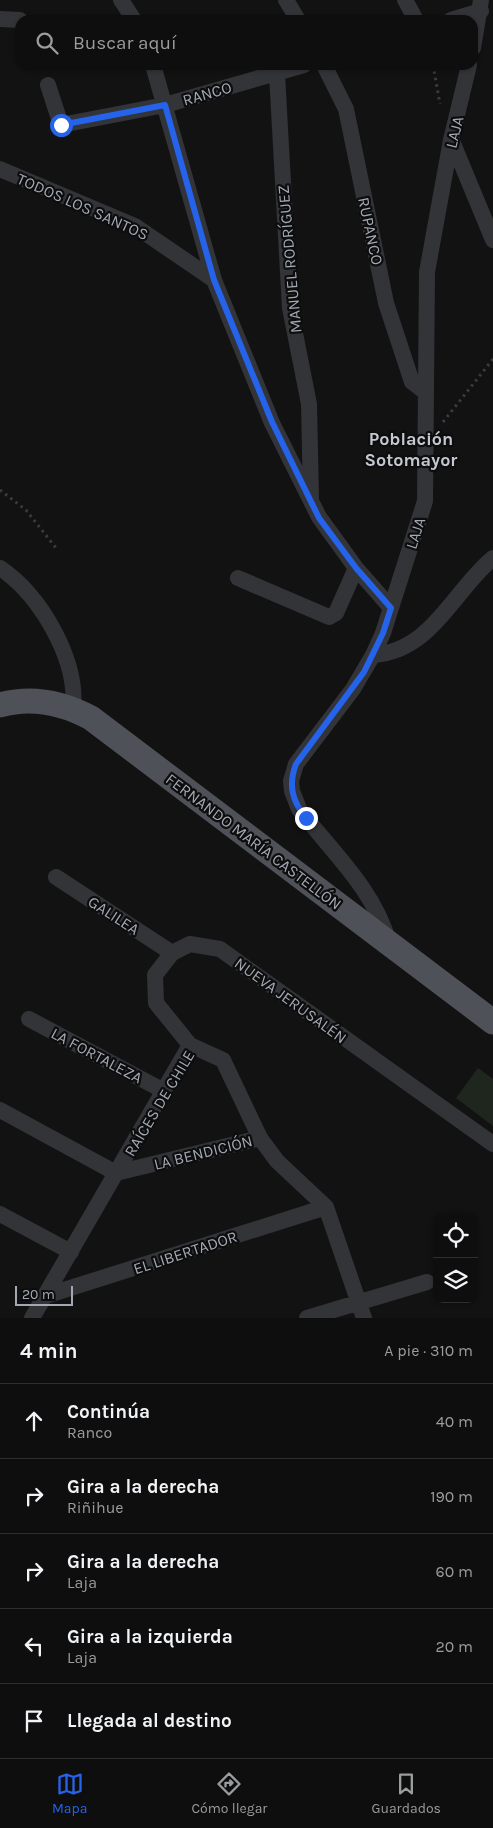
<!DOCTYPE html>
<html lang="es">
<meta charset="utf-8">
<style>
:root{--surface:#0e0e0e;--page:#1c1c1c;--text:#f1f3f6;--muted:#9b9c9e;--line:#2e2e2e;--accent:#2563eb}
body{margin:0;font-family:Karla,sans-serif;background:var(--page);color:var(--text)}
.controls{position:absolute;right:15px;bottom:15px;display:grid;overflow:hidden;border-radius:10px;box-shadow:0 1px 4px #0004}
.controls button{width:45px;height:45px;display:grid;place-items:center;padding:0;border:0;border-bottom:1px solid var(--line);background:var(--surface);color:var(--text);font:25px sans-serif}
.scale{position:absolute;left:15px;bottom:12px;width:58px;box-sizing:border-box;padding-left:5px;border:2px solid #a3a9b4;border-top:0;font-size:14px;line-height:18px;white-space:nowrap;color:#a3a9b4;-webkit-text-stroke:4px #0d0d0e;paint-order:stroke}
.stop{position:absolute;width:15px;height:15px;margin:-11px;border:4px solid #2563eb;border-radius:50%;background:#fff}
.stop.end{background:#2563eb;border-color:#fff;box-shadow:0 1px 5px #0008}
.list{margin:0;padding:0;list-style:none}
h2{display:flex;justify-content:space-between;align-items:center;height:65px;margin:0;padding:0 20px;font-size:21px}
h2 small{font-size:16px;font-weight:400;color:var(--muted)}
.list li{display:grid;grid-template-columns:32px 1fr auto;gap:15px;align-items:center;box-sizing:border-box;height:75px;padding:0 20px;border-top:1px solid var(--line)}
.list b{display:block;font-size:19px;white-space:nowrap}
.list p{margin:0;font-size:16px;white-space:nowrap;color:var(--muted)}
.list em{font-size:16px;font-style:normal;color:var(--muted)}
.icon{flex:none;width:28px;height:28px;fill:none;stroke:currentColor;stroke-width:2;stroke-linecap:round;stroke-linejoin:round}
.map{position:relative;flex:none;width:493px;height:1318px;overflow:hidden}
.search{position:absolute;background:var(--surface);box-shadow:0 1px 4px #0004;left:15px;right:15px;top:15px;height:55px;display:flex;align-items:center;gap:12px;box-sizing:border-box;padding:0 18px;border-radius:15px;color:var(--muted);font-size:19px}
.sheet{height:440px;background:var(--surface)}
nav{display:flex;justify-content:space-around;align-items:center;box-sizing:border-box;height:70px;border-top:1px solid var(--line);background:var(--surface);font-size:14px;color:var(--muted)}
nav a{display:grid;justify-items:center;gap:2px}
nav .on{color:var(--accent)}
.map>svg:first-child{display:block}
.green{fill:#1e261e}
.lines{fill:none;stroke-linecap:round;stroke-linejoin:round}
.path{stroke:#393b3f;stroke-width:3;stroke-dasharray:2.5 4;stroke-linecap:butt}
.street{stroke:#333438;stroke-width:16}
.primary{stroke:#4f5158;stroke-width:25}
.route{stroke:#2563eb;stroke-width:6}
.labels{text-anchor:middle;stroke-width:4.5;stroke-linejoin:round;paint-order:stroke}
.street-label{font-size:16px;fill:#a3a9b4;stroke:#0d0d0e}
.neighbourhood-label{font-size:18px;font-weight:bold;fill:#c4c8d0;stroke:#0d0d0e}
</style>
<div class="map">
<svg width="493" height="1318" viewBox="0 0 493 1318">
<rect width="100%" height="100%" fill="#121213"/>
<!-- green -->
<path class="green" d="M478,1068L493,1079V1126L456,1098Z"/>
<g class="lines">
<!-- path -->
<path class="path" d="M433,65L440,104
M443,422L493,359
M0,490L26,510L56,548"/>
<!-- street -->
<path class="street" d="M121,0L134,20
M286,0L298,20
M405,0L416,20
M0,19L20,20
M451,20L481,11
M473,48L481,0
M153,65L214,280L272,423L319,517L356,568L391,608
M324,65L346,109L386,303L412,382L425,392
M277,74L290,308L309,404L311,498
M48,85L61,125L165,105L304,65
M452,141L493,240
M0,169L135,226L214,280
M0,568C40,595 78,659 73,708
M238,578L329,617L336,613L356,568
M373,655C432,651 453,591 493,558
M56,877L172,953
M389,943C374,889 332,852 299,809L292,791L291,781L296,764L353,689L373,655L383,633L425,501L427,272L451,140L469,65
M29,1019L164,1091
M0,1110L116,1173L260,1138
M0,1214L71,1252
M45,1296L326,1207
M32,1318L190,1045
M307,1318L427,1282
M364,1318L326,1207L277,1161L260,1138L223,1060L190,1045L156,1003L155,975L172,953L190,944L220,949L493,1144"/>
<!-- primary -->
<path class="primary" d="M0,705C32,696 63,703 91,718L493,1022"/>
</g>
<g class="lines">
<!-- route -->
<path class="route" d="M61,125L165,105L214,280L272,422L319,518L356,568L391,608L383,633L364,672L296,764C288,785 292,801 306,818"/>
</g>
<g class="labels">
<!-- street labels -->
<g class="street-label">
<text transform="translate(207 93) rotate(-16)" y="6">RANCO</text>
<text transform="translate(454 132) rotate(-76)" y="6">LAJA</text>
<text transform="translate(83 206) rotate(24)" y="6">TODOS LOS SANTOS</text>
<text transform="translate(371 231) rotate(78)" y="6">RUPANCO</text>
<text transform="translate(289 259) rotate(-95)" y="6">MANUEL RODRÍGUEZ</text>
<text transform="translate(415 533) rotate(-72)" y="6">LAJA</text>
<text transform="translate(254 841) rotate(37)" y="6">FERNANDO MARÍA CASTELLÓN</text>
<text transform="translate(114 915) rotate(33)" y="6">GALILEA</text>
<text transform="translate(291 1000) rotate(36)" y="6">NUEVA JERUSALÉN</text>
<text transform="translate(97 1055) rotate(28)" y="6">LA FORTALEZA</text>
<text transform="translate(159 1103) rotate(-59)" y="6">RAÍCES DE CHILE</text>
<text transform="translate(203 1152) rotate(-14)" y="6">LA BENDICIÓN</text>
<text transform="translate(185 1252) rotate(-18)" y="6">EL LIBERTADOR</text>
</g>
<!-- neighbourhood labels -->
<g class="neighbourhood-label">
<text x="411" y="445">Población<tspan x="411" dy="21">Sotomayor</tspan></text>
</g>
</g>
</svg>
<div class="controls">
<button><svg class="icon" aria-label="locate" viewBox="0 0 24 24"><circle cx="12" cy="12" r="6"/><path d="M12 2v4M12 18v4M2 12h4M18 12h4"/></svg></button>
<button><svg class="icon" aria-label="layers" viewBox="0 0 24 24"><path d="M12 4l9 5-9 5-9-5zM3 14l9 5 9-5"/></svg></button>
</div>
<div class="scale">20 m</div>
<div class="stop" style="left:61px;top:125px"></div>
<div class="stop end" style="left:306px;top:818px"></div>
<div class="search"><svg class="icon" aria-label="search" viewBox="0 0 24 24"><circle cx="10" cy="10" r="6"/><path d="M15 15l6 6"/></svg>Buscar aquí</div>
</div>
<section class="sheet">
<h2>4 min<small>A pie · 310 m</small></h2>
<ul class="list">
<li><svg class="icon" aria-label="ahead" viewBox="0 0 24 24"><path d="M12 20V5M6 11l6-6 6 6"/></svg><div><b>Continúa</b><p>Ranco</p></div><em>40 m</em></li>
<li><svg class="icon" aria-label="right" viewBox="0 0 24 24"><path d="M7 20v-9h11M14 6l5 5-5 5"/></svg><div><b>Gira a la derecha</b><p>Riñihue</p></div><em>190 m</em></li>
<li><svg class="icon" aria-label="right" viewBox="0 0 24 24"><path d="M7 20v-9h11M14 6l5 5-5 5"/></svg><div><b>Gira a la derecha</b><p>Laja</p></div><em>60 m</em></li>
<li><svg class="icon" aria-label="left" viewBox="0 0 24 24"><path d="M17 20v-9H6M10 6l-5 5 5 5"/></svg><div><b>Gira a la izquierda</b><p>Laja</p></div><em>20 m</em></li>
<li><svg class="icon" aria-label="arrive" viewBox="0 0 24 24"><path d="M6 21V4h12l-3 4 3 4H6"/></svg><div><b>Llegada al destino</b></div></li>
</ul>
</section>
<nav>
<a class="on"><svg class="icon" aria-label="map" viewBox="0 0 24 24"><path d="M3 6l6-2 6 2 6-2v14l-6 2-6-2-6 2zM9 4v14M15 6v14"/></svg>Mapa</a>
<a><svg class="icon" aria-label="directions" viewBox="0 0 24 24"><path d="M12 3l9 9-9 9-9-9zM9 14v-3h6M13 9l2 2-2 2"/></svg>Cómo llegar</a>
<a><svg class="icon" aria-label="saved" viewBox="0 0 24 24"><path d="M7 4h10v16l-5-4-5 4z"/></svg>Guardados</a>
</nav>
